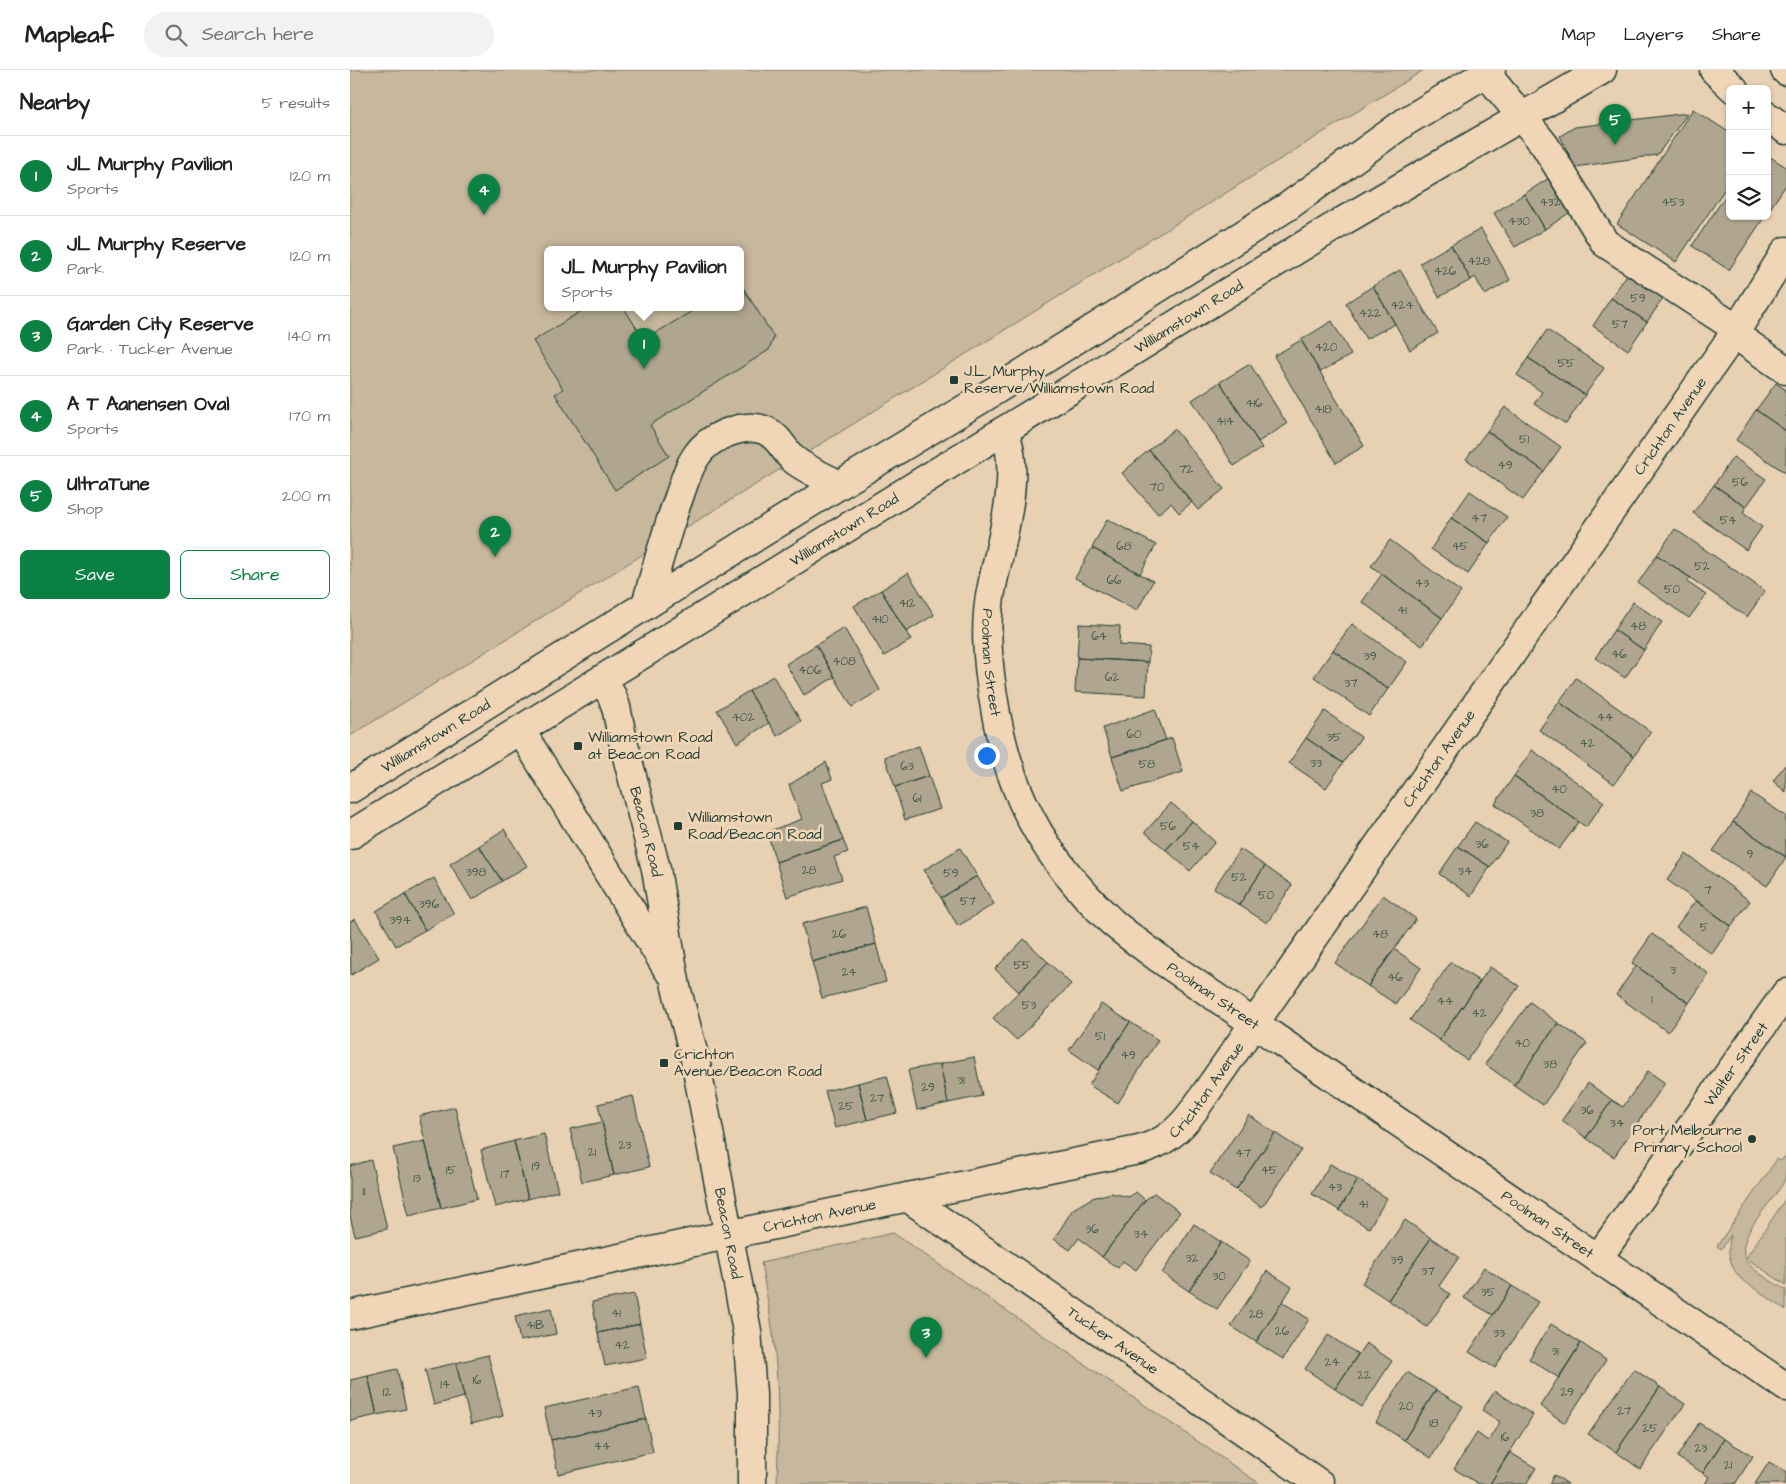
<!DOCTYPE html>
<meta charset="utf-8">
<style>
:root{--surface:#fff;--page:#f2f2f2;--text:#202124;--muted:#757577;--line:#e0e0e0;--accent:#0b8043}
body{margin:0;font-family:"Architects Daughter",sans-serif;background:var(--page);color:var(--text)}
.controls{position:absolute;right:15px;top:15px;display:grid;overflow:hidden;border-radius:8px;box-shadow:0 1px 4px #0004}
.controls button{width:45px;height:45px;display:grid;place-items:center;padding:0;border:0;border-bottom:1px solid var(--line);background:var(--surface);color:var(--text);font:25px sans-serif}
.you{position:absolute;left:636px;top:685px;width:18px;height:18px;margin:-12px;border:4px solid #fff;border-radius:50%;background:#1a73e8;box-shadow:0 0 0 8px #1a73e833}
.badge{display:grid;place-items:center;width:32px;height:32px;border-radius:50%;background:var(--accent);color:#fff;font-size:16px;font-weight:700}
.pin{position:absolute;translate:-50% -41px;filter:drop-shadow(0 1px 2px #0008)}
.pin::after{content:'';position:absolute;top:26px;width:18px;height:15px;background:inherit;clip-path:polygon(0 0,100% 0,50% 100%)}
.popup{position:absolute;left:194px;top:176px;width:200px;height:65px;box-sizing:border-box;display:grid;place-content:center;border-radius:8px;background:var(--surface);filter:drop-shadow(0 1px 4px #0005);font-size:16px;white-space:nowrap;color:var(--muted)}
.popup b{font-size:19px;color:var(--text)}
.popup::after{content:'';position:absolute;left:50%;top:100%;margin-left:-10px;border:10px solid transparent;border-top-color:var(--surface)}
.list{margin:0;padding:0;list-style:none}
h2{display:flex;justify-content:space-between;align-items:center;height:65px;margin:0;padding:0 20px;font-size:21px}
h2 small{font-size:16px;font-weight:400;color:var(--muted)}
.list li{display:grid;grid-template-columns:32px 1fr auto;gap:15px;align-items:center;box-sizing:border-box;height:80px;padding:0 20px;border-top:1px solid var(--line)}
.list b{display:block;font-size:19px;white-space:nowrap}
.list p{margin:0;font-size:16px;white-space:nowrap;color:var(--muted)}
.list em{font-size:16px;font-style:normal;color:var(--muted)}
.actions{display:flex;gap:10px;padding:15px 20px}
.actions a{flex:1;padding:11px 0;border:1px solid var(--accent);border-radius:8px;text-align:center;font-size:18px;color:var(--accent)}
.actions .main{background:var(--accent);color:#fff}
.icon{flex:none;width:28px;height:28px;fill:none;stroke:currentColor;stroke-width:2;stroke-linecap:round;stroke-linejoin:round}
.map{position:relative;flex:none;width:1436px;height:1414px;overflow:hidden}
header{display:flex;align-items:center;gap:30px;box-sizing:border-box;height:70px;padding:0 25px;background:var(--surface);border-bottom:1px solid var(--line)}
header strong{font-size:24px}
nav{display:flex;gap:28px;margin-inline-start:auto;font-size:18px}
.search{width:350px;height:45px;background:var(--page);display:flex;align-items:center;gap:12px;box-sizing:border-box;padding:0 18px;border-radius:28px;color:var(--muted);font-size:19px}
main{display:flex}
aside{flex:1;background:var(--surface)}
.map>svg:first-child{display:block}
.green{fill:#c6b79d;stroke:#727a68;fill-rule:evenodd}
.building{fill:#b0a68f;stroke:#1f3d34}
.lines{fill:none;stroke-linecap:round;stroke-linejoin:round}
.minor-casing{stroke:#1f3d34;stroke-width:31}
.major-casing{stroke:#1f3d34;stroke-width:31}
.minor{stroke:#f0d6b7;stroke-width:28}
.major{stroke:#f0d6b7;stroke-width:28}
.poi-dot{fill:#1f3d34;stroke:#f0d6b7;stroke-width:2}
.labels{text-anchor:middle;stroke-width:5;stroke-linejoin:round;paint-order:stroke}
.number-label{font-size:12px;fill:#43574b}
.street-label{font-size:15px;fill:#1f3d34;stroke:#f0d6b7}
.poi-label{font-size:15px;fill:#1f3d34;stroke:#f0d6b7;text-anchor:start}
</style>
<header>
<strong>Mapleaf</strong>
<div class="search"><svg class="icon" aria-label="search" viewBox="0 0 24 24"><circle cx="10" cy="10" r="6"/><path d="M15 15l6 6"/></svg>Search here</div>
<nav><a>Map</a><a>Layers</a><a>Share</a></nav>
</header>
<main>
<aside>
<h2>Nearby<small>5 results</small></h2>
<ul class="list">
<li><span class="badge">1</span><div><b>JL Murphy Pavilion</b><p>Sports</p></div><em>120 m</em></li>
<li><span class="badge">2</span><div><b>JL Murphy Reserve</b><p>Park</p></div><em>120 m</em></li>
<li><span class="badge">3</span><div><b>Garden City Reserve</b><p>Park · Tucker Avenue</p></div><em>140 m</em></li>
<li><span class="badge">4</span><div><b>A T Aanensen Oval</b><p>Sports</p></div><em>170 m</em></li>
<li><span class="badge">5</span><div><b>UltraTune</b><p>Shop</p></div><em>200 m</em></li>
</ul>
<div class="actions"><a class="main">Save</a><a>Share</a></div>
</aside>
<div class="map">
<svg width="1436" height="1414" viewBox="0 0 1436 1414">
<rect width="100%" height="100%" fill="#e8d0b2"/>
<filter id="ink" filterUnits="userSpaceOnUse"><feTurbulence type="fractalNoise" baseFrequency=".02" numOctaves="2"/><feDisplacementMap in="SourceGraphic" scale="10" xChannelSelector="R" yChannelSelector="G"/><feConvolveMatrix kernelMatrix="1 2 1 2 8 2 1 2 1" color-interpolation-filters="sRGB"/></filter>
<g filter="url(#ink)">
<!-- green -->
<path class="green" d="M0,0H1074L0,666ZM198,180H390V238H198Z
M1436,1086C1436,1093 1436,1103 1435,1109C1426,1131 1379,1169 1398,1193C1406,1203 1425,1213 1436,1220V1240L1392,1210C1380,1197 1376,1182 1381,1165L1371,1179L1367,1176L1427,1089L1430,1091Z
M1436,1128V1215L1396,1188Z
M543,1163L910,1414H427C429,1364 429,1314 423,1265C420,1241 415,1217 411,1193Z"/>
<!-- building -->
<path class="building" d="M1343,39L1380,63V111L1326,192L1267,154Z
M1338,43L1307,85L1225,97L1210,66L1225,57Z
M1417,85L1436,97V115L1417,143Z
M1204,105L1225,139L1195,159L1174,124Z
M1380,119V146H1415L1379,200L1342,176Z
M1174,124L1195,159L1165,177L1144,143Z
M1131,159L1160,210L1135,225L1125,207L1121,210L1101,175Z
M1101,175L1121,210L1089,227L1070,193Z
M1050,200L1088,263L1060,280L1023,216Z
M1278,203L1314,227L1297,252L1261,228Z
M390,213L424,267L419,280L300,355L319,386L265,420L205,324L213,319L183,271L236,238H274L294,270L347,238H390Z
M1023,216L1045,254L1016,269L996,233Z
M1261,228L1297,252L1278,280L1243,256Z
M982,251L1001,285L970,302L951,270Z
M1197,260L1254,298L1235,325L1178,288Z
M951,270L1014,376L986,393L924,286Z
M1178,288L1235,325L1216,354L1184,334L1192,322L1167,305Z
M900,294L937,354L908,372L870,312Z
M870,312L912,378L884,396L842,330Z
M1426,313L1436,320V361L1406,340Z
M1155,337L1211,377L1194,401L1137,361Z
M1406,340L1436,361V403L1386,370Z
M824,359L874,419L848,440L799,380Z
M1137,361L1194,401L1173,430L1116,389Z
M799,380L842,432L829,443L821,433L808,444L772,403Z
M1383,387L1416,409L1396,437L1364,415Z
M1364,415L1396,437L1393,443L1412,457L1396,480L1343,443Z
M1120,421L1157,447L1139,473L1101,448Z
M1101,448L1139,473L1118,504L1081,479Z
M757,449L806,475L790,504L742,478Z
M1325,459L1415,521L1397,547L1307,485Z
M1040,470L1111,522L1092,548L1021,496Z
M742,478L803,511L787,541L725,508Z
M1307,485L1341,508L1337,512L1356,525L1339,548L1288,513Z
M558,503L584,545L556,562L531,520Z
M1032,504L1092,548L1072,576L1012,532Z
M531,520L561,570L534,586L504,536Z
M1283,532L1312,552L1294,580L1264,560Z
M729,554L770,556L769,575L799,577L798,592L727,588Z
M1002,554L1057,592L1038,619L983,580Z
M494,558L530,620L502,637L466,575Z
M1264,560L1294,580L1275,608L1245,588Z
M466,575L485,607L454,625L436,594Z
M983,580L1038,619L1019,646L964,607Z
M727,588L798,592L796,626L725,622Z
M423,606L451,651L427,666L399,621Z
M1226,608L1301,662L1284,686L1209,632Z
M399,621L419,653L387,673L367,640Z
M1209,632L1284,686L1264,714L1189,660Z
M805,639L816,670L762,687L753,658Z
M975,641L1011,667L993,693L956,668Z
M822,668L833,702L773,721L762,687Z
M956,668L993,693L976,718L939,693Z
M569,676L579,706L545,717L535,687Z
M1182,680L1254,732L1236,757L1164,706Z
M476,692L482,709L472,713L493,770L426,792L417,762L452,749L439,715Z
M1436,694V722L1423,711Z
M579,706L590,739L555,750L545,717Z
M1164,706L1229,752L1209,779L1145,734Z
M1401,723L1436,746V787L1383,752Z
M821,733L842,751L816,780L795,762Z
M842,751L865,772L840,801L816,780Z
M1125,752L1157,772L1140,797L1108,776Z
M1383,752L1436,787L1417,816L1363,781Z
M154,759L177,796L152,811L129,776Z
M493,770L498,782L484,787L492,809L437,827L426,792Z
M129,776L152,811L122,830L100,794Z
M1108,776L1140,797L1121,826L1089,804Z
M610,778L627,806L591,828L574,800Z
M890,779L915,796L889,835L864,818Z
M1336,784L1400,831L1381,856L1317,810Z
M915,796L942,815L917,853L889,835Z
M627,806L644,834L608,856L591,828Z
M84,808L104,844L75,860L55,824Z
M55,824L75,860L46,876L26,841Z
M1033,825L1066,849L1018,916L985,893Z
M1346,830L1381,856L1362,884L1326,857Z
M516,837L526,874L462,892L452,854Z
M5,849L29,888L1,905L0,852Z
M1302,864L1359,904L1339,933L1282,893Z
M674,869L698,892L669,922L645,899Z
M526,874L536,912L472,928L462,892Z
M1044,879L1071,898L1046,934L1018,916Z
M698,892L721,914L667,970L643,948Z
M1101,892L1130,912L1089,970L1060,950Z
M1286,896L1339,933L1318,962L1266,925Z
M1140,897L1169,916L1117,990L1089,970Z
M1180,932L1208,953L1164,1015L1135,994Z
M751,934L780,952L748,1000L719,980Z
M780,952L808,970L768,1033L739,1015Z
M1208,953L1237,973L1193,1035L1164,1015Z
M624,987L632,1026L598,1033L590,994Z
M590,994L598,1033L567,1040L558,1000Z
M1298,1001L1315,1013L1264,1087L1236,1068L1262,1030L1273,1037Z
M537,1006L547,1043L517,1050L508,1013Z
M508,1013L517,1050L485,1058L475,1021Z
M1238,1013L1262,1030L1236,1068L1212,1050Z
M283,1026L299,1097L264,1105L248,1034Z
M105,1037L127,1129L91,1138L69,1046Z
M899,1045L925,1063L886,1120L860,1103Z
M252,1052L264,1105L232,1112L220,1059Z
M925,1063L951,1080L912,1137L886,1120Z
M194,1064L208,1121L178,1129L164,1071Z
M75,1071L91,1138L59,1146L43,1078Z
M164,1071L178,1129L145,1137L131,1080Z
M21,1090L37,1159L5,1166L0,1146V1096Z
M980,1094L1008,1110L989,1140L962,1124Z
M1008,1110L1037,1128L1019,1158L989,1140Z
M786,1122L795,1130L752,1187L729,1168L720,1180L704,1169L723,1139L742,1128L761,1123L779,1127Z
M804,1123L830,1142L786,1200L773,1191L768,1198L752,1187L795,1130Z
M1055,1150L1081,1168L1038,1230L1012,1213Z
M844,1154L871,1172L839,1221L812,1203Z
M1081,1168L1109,1187L1089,1216L1100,1224L1077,1257L1038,1230Z
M871,1172L900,1191L867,1239L839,1221Z
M1134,1197L1162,1216L1143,1245L1114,1228Z
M917,1201L942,1217L906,1272L881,1256Z
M1162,1216L1188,1232L1145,1298L1119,1282Z
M284,1224L290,1254L248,1263L242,1232Z
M932,1232L959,1249L933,1289L906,1272Z
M201,1238L206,1264L170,1271L165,1246Z
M290,1254L297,1288L255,1296L248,1263Z
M1201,1254L1231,1273L1209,1308L1179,1289Z
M978,1265L1008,1284L985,1319L955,1299Z
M1016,1273L1042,1291L1012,1337L985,1319Z
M1231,1273L1256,1290L1215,1353L1190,1336Z
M138,1285L153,1346L121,1354L106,1293Z
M106,1293L114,1327L84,1335L75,1300Z
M47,1299L56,1339L27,1345L18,1306Z
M1284,1299L1310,1317L1266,1382L1238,1364Z
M1057,1302L1086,1320L1054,1370L1026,1352Z
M18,1306L27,1345L0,1351V1310Z
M289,1317L296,1349L201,1370L194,1338Z
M1310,1317L1335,1334L1290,1399L1266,1382Z
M1086,1320L1113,1336L1081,1388L1054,1370Z
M1145,1321L1183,1345L1140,1414H1129L1104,1399L1127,1363L1138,1371L1150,1352L1132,1340Z
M296,1349L303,1382L208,1404L201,1370Z
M1349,1353L1374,1369L1353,1403L1327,1387Z
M1374,1369L1403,1386L1385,1414H1355L1359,1407L1353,1403Z
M1159,1382L1186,1398L1176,1414H1140Z
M1419,1392L1436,1402V1414H1405Z
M1204,1405L1218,1414H1199Z"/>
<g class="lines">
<defs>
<g id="minor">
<path d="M1136,3L1194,74L1255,173L1387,259"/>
<path d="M1384,264L1436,300"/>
<path id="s1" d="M653,361C674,397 650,476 642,516C634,552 637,589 643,626C657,721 692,786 762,852C777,865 794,877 810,889L1436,1317"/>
<path d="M296,535C306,499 316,462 329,427C334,413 338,397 347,385C359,367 393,352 414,360C428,365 433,379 443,389C456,400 475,407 489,415"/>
<path id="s2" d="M252,610L262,626L266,637L273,671L306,799L326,917L345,989L397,1261L402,1324V1414"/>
<path d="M171,661L318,900"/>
<path id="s3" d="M557,1127L970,1414"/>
<path id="s4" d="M1248,1188L1436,923"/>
<path id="s5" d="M0,1245C263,1190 525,1132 789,1080C814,1073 829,1061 844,1040L1384,264L1436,181"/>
</g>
<g id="major">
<path d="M1364,0L1384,19"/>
<path d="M1435,0L1436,1"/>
<path d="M1417,46L1436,60"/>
<path id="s6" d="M0,719L489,415L633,328L937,137L1055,52L1141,0"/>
<path id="s7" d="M0,765L993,151L1252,0"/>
</g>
</defs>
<!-- minor casing -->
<use href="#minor" class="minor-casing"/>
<!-- major casing -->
<use href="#major" class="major-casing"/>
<!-- minor -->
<use href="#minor" class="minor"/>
<!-- major -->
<use href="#major" class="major"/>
</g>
</g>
<!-- markers -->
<g class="poi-dot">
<rect x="599" y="305" width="10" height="10" rx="2.5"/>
<rect x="223" y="671" width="10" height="10" rx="2.5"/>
<rect x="323" y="751" width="10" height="10" rx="2.5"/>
<rect x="309" y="988" width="10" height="10" rx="2.5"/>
<circle cx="1402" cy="1069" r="5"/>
</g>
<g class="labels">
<!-- number labels -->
<g class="number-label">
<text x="1200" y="136">432</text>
<text x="1323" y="136">453</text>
<text x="1169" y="155">430</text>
<text x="1129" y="195">428</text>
<text x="1095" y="205">426</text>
<text x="1288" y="232">59</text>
<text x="1052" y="239">424</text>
<text x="1020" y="247">422</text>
<text x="1270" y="258">57</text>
<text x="976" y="281">420</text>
<text x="1216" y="297">55</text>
<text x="904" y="337">416</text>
<text x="973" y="343">418</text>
<text x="875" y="355">414</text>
<text x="1174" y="373">51</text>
<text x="1155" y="399">49</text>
<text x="836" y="403">72</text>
<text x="1390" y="416">56</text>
<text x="807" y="421">70</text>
<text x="1129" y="452">47</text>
<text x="1378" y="454">54</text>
<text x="774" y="480">68</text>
<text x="1110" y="480">45</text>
<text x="1352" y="500">52</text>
<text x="764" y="514">66</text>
<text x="1072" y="517">43</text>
<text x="1322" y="523">50</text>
<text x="557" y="537">412</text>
<text x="1052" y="544">41</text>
<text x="530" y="553">410</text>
<text x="1288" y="560">48</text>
<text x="749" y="570">64</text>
<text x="1269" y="588">46</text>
<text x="1020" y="590">39</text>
<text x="494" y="595">408</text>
<text x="460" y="604">406</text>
<text x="762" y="611">62</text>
<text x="1001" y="617">37</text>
<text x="393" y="651">402</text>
<text x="1255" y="651">44</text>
<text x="784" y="668">60</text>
<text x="984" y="671">35</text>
<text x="1237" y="677">42</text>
<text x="966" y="697">33</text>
<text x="797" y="698">58</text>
<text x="557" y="700">63</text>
<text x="1209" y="723">40</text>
<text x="567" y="732">61</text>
<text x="1187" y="747">38</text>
<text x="818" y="760">56</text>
<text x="1132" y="778">36</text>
<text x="841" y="780">54</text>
<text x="1400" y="788">9</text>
<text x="459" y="804">28</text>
<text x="1115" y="805">34</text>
<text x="126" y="806">398</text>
<text x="601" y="807">59</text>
<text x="889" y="811">52</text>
<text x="1358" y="824">7</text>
<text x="916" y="829">50</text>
<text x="618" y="835">57</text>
<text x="79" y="838">396</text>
<text x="50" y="854">394</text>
<text x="1354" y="861">5</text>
<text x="489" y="868">26</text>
<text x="1030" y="868">48</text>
<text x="672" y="899">55</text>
<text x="1323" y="904">3</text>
<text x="499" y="906">24</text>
<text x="1045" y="911">46</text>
<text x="1302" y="933">1</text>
<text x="1095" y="935">44</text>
<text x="679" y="939">53</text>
<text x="1129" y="947">42</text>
<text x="750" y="970">51</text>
<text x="1172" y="977">40</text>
<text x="778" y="989">49</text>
<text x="1200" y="998">38</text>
<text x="611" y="1014">31</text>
<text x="578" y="1021">29</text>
<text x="527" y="1032">27</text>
<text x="496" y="1040">25</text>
<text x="1237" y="1044">36</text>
<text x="1267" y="1057">34</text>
<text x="275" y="1079">23</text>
<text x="242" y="1086">21</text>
<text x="893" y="1087">47</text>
<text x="186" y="1100">19</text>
<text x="101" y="1104">15</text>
<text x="919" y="1104">45</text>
<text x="155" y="1108">17</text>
<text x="67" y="1112">13</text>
<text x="985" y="1121">43</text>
<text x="14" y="1125">11</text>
<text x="1013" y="1138">41</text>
<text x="742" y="1163">36</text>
<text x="791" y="1168">34</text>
<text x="842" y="1192">32</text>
<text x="1047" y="1194">39</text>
<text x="1078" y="1205">37</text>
<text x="869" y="1210">30</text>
<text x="1138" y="1226">35</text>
<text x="266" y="1247">41</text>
<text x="906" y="1248">28</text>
<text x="185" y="1259">41B</text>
<text x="932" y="1265">26</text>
<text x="1149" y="1267">33</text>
<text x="272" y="1279">42</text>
<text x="1205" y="1285">31</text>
<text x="982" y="1296">24</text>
<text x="1014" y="1309">22</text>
<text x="127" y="1314">16</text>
<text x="95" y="1318">14</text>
<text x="37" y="1326">12</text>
<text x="1217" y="1326">29</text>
<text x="1056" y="1340">20</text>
<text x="1274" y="1345">27</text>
<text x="245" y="1347">43</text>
<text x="1084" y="1357">18</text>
<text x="1300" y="1362">25</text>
<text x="1155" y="1371">16</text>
<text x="252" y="1380">44</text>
<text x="1351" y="1382">23</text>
<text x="1378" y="1399">21</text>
</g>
<!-- street labels -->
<g class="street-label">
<text dy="5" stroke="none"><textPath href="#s7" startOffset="986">Williamstown Road</textPath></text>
<text dy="5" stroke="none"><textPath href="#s5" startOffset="1709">Crichton Avenue</textPath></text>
<text dy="5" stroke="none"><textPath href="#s7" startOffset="581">Williamstown Road</textPath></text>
<text dy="5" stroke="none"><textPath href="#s1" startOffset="235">Poolman Street</textPath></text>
<text dy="5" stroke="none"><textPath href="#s6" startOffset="101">Williamstown Road</textPath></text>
<text dy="5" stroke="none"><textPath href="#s5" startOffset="1304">Crichton Avenue</textPath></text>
<text dy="5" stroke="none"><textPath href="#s2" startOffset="159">Beacon Road</textPath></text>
<text dy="5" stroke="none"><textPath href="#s1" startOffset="655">Poolman Street</textPath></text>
<text dy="5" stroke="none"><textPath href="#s4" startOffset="238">Walter Street</textPath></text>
<text dy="5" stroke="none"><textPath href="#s5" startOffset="899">Crichton Avenue</textPath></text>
<text dy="5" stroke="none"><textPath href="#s5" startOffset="480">Crichton Avenue</textPath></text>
<text dy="5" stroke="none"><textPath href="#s1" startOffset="1060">Poolman Street</textPath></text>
<text dy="5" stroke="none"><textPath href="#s2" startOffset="569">Beacon Road</textPath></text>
<text dy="5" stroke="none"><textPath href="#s3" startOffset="251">Tucker Avenue</textPath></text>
</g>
<!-- poi labels -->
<g class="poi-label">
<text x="614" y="306">J.L. Murphy<tspan x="614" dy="17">Reserve/Williamstown Road</tspan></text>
<text x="238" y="672">Williamstown Road<tspan x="238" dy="17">at Beacon Road</tspan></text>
<text x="338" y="752">Williamstown<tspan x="338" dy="17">Road/Beacon Road</tspan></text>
<text x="324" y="989">Crichton<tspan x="324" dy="17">Avenue/Beacon Road</tspan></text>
<text x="1392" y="1065" text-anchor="end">Port Melbourne<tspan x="1392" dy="17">Primary School</tspan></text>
</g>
</g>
</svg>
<div class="controls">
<button>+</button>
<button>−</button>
<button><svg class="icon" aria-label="layers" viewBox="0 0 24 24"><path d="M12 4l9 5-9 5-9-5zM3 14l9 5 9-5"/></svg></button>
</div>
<div class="you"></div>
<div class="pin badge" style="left:294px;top:299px">1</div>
<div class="popup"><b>JL Murphy Pavilion</b>Sports</div>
<div class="pin badge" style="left:145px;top:487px">2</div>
<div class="pin badge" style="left:576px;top:1288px">3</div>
<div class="pin badge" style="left:134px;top:145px">4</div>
<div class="pin badge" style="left:1265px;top:75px">5</div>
</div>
</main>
